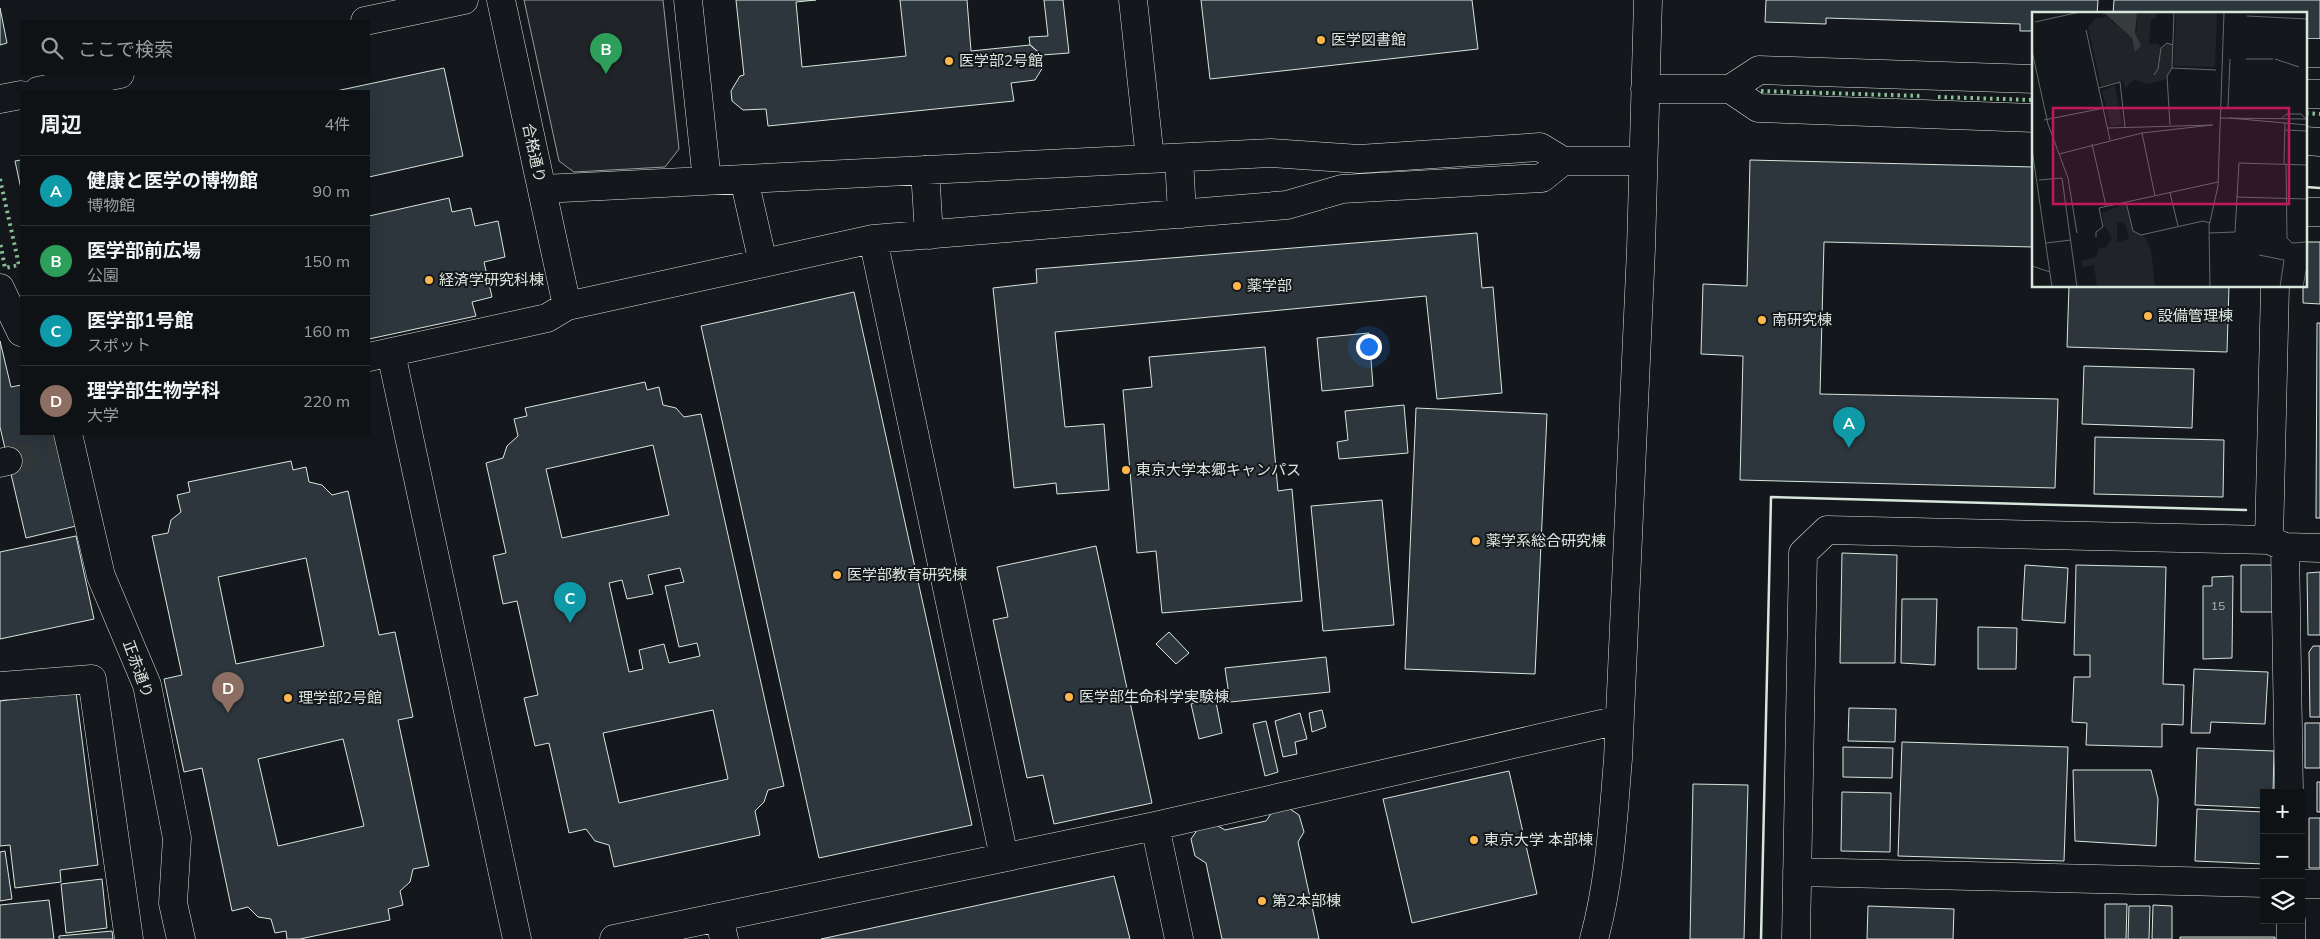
<!DOCTYPE html>
<html lang="ja">
<meta charset="utf-8">
<style>
:root{--surface:#0f1215;--page:#181b1e;--text:#f1f3f6;--muted:#9b9ea0;--line:#2f3234;--accent:#2563eb}
body{margin:0;font-family:Mulish,"Noto Sans JP",sans-serif;background:var(--page);color:var(--text)}
.controls{position:absolute;right:15px;bottom:15px;display:grid;overflow:hidden;border-radius:0px;box-shadow:0 5px 20px #0002}
.controls button{width:45px;height:45px;display:grid;place-items:center;padding:0;border:0;border-bottom:1px solid var(--line);background:var(--surface);color:var(--text);font:25px sans-serif}
.you{position:absolute;left:1368px;top:346px;width:18px;height:18px;margin:-12px;border:4px solid #fff;border-radius:50%;background:#1a73e8;box-shadow:0 0 0 8px #1a73e833}
.badge{display:grid;place-items:center;width:32px;height:32px;border-radius:50%;background:var(--accent);color:#fff;font-size:16px;font-weight:700}
.pin{position:absolute;translate:-50% -41px;filter:drop-shadow(0 1px 2px #0008)}
.pin::after{content:'';position:absolute;top:26px;width:18px;height:15px;background:inherit;clip-path:polygon(0 0,100% 0,50% 100%)}
.list{margin:0;padding:0;list-style:none}
h2{display:flex;justify-content:space-between;align-items:center;height:65px;margin:0;padding:0 20px;font-size:21px}
h2 small{font-size:16px;font-weight:400;color:var(--muted)}
.list li{display:grid;grid-template-columns:32px 1fr auto;gap:15px;align-items:center;box-sizing:border-box;height:70px;padding:0 20px;border-top:1px solid var(--line)}
.list b{display:block;font-size:19px;white-space:nowrap}
.list p{margin:0;font-size:16px;white-space:nowrap;color:var(--muted)}
.list em{font-size:16px;font-style:normal;color:var(--muted)}
.icon{flex:none;width:28px;height:28px;fill:none;stroke:currentColor;stroke-width:2;stroke-linecap:round;stroke-linejoin:round}
.map{position:relative;flex:none;width:2320px;height:939px;overflow:hidden}
.search{position:absolute;background:var(--surface);box-shadow:0 5px 20px #0002;left:20px;top:20px;width:350px;height:55px;display:flex;align-items:center;gap:12px;box-sizing:border-box;padding:0 18px;border-radius:0px;color:var(--muted);font-size:19px}
.panel{position:absolute;background:var(--surface);box-shadow:0 5px 20px #0002;left:20px;top:90px;width:350px;height:345px;border-radius:0px}
.map>svg:first-child{display:block}
.green{fill:#202428;stroke:#939e99}
.building{fill:#2c363c;stroke:#d8e6dc;fill-rule:evenodd}
.lines{fill:none;stroke-linecap:round;stroke-linejoin:round}
.minor-tunnel{stroke:#313739;stroke-width:28;stroke-dasharray:28 14;stroke-linecap:butt}
.minor-casing{stroke:#d8e6dc;stroke-width:29}
.minor{stroke:#14181c;stroke-width:28}
.hedge{stroke:#8ac095;stroke-width:4;stroke-dasharray:2.5 4;stroke-linecap:butt}
.wall{stroke:#d8e6dc;stroke-width:2.5}
.poi-dot{fill:#ffb74d;stroke:#14181c;stroke-width:2}
.labels{text-anchor:middle;stroke-width:4;stroke-linejoin:round;paint-order:stroke}
.number-label{font-size:12px;fill:#adbab4}
.poi-label{font-size:15px;fill:#d8e6dc;stroke:#14181c;text-anchor:start}
.street-label{font-size:15px;fill:#d8e6dc;stroke:#14181c}
.inset-road{fill:none;stroke:#626a69;stroke-width:1}
.view{fill:#c2185b;fill-opacity:0.15;stroke:#c2185b;stroke-width:2.5}
.inset-edge{fill:none;stroke:#d8e6dc;stroke-width:2.5}
</style>
<div class="map">
<svg width="2320" height="939" viewBox="0 0 2320 939">
<rect width="100%" height="100%" fill="#14181c"/>
<!-- green -->
<path class="green" d="M524,0H663L679,149L665,167L574,172L559,161Z"/>
<!-- building -->
<path class="building" d="M736,0H816L796,2L802,67L906,56L900,0H967L971,51L1030,45L1042,55L1043,67L1035,80L1011,83L1014,101L768,126L766,109L743,110L732,101L731,91L740,76L744,75Z
M1044,0H1063L1069,53L1042,55L1030,45L1029,37L1048,36Z
M1201,0H1472L1478,49L1210,79Z
M1766,0H2098L2097,14H2034V31H2020V24L1826,18V24L1765,22Z
M2114,0H2320V39H2306V14H2113Z
M0,8L7,43L0,45Z
M444,68L463,156L369,177V91H336Z
M21,160V189L15,161Z
M1750,160L2034,167V247L1824,242L1820,394L2058,399L2055,488L1740,480L1743,356L1701,354L1703,284L1747,286Z
M449,198L452,212L471,208L475,226L498,221L505,257L484,262L492,297L472,302L476,316L369,339V216Z
M1477,233L1482,288L1493,287L1502,393L1437,399L1426,296L1055,332L1065,427L1104,424L1109,490L1057,494L1056,483L1014,488L993,288L1037,283L1036,269Z
M2306,242H2320V304L2303,303V286H2306Z
M2069,286H2229L2227,352L2067,347Z
M854,292L972,825L819,858L701,326Z
M2317,323H2320V518H2316Z
M1369,333L1373,386L1322,391L1317,338Z
M0,341L11,387L21,385V434H55L76,526L26,538L0,427Z
M1265,347L1278,491L1292,489L1302,601L1162,613L1156,551L1137,553L1123,390L1152,387L1149,357Z
M2084,366L2194,369L2192,428L2082,424Z
M645,382L647,390L659,387L663,405L676,408L684,417L701,414L784,786L768,790L764,802L755,811L760,835L614,867L609,845L595,841L586,829L569,833L549,743L535,746L524,698L538,695L517,601L503,604L493,556L506,553L486,463L503,458L507,446L518,436L514,419L527,416L525,408ZM653,445L669,515L562,538L546,469ZM680,568L684,582L665,586L679,647L697,643L700,656L669,663L664,644L639,650L643,669L629,672L609,583L622,580L627,599L653,594L648,575ZM713,710L728,779L619,803L603,733Z
M1404,405L1408,453L1339,459L1337,442L1348,440L1345,411Z
M1416,408L1547,414L1535,674L1405,669Z
M2095,437L2224,440L2223,497L2094,494Z
M291,461L293,470L306,467L309,482L322,485L332,495L348,491L379,635L395,632L413,717L398,720L429,866L413,869L410,882L400,891L403,905L388,909L390,920L300,939H287L286,931L275,933L271,919L258,917L248,907L232,911L202,768L184,772L164,679L182,675L152,536L168,533L171,520L181,512L177,495L190,492L188,482ZM306,558L324,646L236,664L218,577ZM343,739L364,826L278,846L258,759Z
M1382,500L1394,625L1323,631L1311,506Z
M76,536L94,619L0,639V552Z
M1096,546L1152,803L1054,824L1043,775L1027,778L993,620L1008,617L997,567Z
M1842,553L1897,555L1895,663H1840Z
M2025,565L2068,568L2065,623L2022,620Z
M2076,565L2166,567L2163,684L2184,685L2183,725L2162,724V747L2086,745L2087,723L2072,722L2074,677H2090V655H2074Z
M2241,565H2274V612H2241Z
M2320,572V635H2308L2307,573Z
M2233,576L2232,658L2203,659V586H2212V577Z
M1902,599H1937L1935,665L1901,663Z
M1978,627L2017,628L2016,669H1978Z
M1169,632L1189,653L1176,664L1156,644Z
M2313,646H2320V717H2310L2309,652Z
M1326,657L1330,692L1230,702L1225,668Z
M2194,669L2268,672L2265,724L2211,722L2210,733H2191Z
M76,692L98,865L60,870L61,882L15,888L10,845L0,846V701Z
M1215,697L1222,733L1199,739L1191,704Z
M1849,708L1896,709L1895,742L1848,741Z
M1322,710L1326,727L1312,732L1309,713Z
M1300,713L1307,739L1295,742L1297,754L1283,757L1275,721Z
M1266,721L1278,772L1265,776L1253,724Z
M2305,723H2320V768H2305Z
M1902,742L2068,747L2064,861L1898,856Z
M1843,747L1893,748L1892,778L1843,777Z
M2197,748L2274,751L2273,793H2264V808L2195,805Z
M2073,770H2151L2158,799L2156,846L2075,841Z
M1509,771L1537,894L1412,923L1383,799Z
M2317,782H2320V812H2317Z
M1693,784L1748,785L1744,939H1690Z
M1842,792L1891,793L1890,852L1841,851Z
M1290,809L1299,815L1304,832L1298,842L1319,939H1222L1206,863L1195,856L1191,839L1198,829L1215,824L1225,830L1266,821L1273,811Z
M2197,809L2264,812V864L2195,861Z
M2309,818H2320V868H2309Z
M5,851L12,899L0,901V852Z
M1114,876L1130,939H821Z
M102,879L107,928L66,933L61,884Z
M49,900L54,939H0V905Z
M2105,904H2127L2126,939H2105Z
M2153,905L2172,906V939H2152Z
M1868,906L1954,909L1953,939H1867Z
M2129,906H2150L2149,939H2128Z
M112,931L113,939H59V936Z
M2180,937H2275V939H2180Z"/>
<g class="lines">
<!-- minor-tunnel -->
<path class="minor-tunnel" d="M8,461L59,450"/>
<defs>
<path id="minor" d="M501,0L567,306
M688,0L707,181
M1133,0L1150,159
M365,21L464,0
M2306,53H2320
M1645,89H1730L1758,108L2034,118
M1730,89L1759,70L2034,79
M38,91L120,74
M2306,94H2320
M0,99L21,95
M2306,141L2320,142
M1179,158L1182,214
M925,170L929,235
M744,179L763,263
M542,189L1271,153L1359,159L1540,147L1563,161H1642
M2306,212H2320
M873,239L1004,857
M0,288L21,332
M391,353L517,939
M369,357L547,318L567,306L873,239L1287,205L1342,189L1542,178L1563,161
M68,434L101,576L147,685L177,838L173,903L181,939
M0,463L8,461
M2269,540L2275,286
M2285,547L2289,793
M0,686L92,679L129,939
M1155,826L1179,939
M1797,872L2264,883
M2301,884H2320
M719,917L724,939
M2291,920V939
M614,939L1155,826L1619,720
M1594,939C1610,881 1613,819 1618,759L1641,249L1648,0
M1796,939L1803,553L1827,530L2269,540L2285,547L2320,548"/>
</defs>
<!-- minor casing -->
<use href="#minor" class="minor-casing"/>
<!-- minor -->
<use href="#minor" class="minor"/>
<!-- hedge -->
<path class="hedge" d="M1761,91L1923,96
M1938,97L2034,100
M2306,113L2320,114
M0,179L19,265L5,268L0,242"/>
<!-- wall -->
<path class="wall" d="M2306,187L2320,188
M1761,939L1771,497L2246,510"/>
</g>
<!-- markers -->
<g class="poi-dot">
<circle cx="1321" cy="40" r="5"/>
<circle cx="949" cy="61" r="5"/>
<circle cx="429" cy="280" r="5"/>
<circle cx="1237" cy="286" r="5"/>
<circle cx="2148" cy="316" r="5"/>
<circle cx="1762" cy="320" r="5"/>
<circle cx="1126" cy="470" r="5"/>
<circle cx="1476" cy="541" r="5"/>
<circle cx="837" cy="575" r="5"/>
<circle cx="1069" cy="697" r="5"/>
<circle cx="288" cy="698" r="5"/>
<circle cx="1474" cy="840" r="5"/>
<circle cx="1262" cy="901" r="5"/>
</g>
<g class="labels">
<!-- number labels -->
<g class="number-label">
<text x="2218" y="610">15</text>
</g>
<!-- poi labels -->
<g class="poi-label">
<text x="1331" y="45">医学図書館</text>
<text x="959" y="66">医学部2号館</text>
<text x="439" y="285">経済学研究科棟</text>
<text x="1247" y="291">薬学部</text>
<text x="2158" y="321">設備管理棟</text>
<text x="1772" y="325">南研究棟</text>
<text x="1136" y="475">東京大学本郷キャンパス</text>
<text x="1486" y="546">薬学系総合研究棟</text>
<text x="847" y="580">医学部教育研究棟</text>
<text x="1079" y="702">医学部生命科学実験棟</text>
<text x="298" y="703">理学部2号館</text>
<text x="1484" y="845">東京大学 本部棟</text>
<text x="1272" y="906">第2本部棟</text>
</g>
<!-- street labels -->
<g class="street-label">
<text transform="translate(534 153) rotate(78)" y="5">合格通り</text>
<text transform="translate(138 669) rotate(70)" y="5">正赤通り</text>
</g>
</g>
<!-- overview -->
<g transform="translate(2032 12)">
<rect width="275" height="275" fill="#14181c"/>
<path d="M69,0L100,26L99,31L105,17V0H124V6L119,7L117,32H126L129,36L135,31L141,33L140,56L132,68L117,72L102,68L93,76L91,69L69,74L56,15L64,6H73ZM144,0H185L183,55L142,54ZM83,73L90,112L79,114L70,79ZM94,191L101,219L113,225L119,238L123,275H65L62,253L50,255L49,249L64,245L67,236L74,235L80,226L72,213L70,201ZM85,210L93,212L97,227L85,230Z" fill="#202428" fill-rule="evenodd"/>
<path d="M71,0H105L103,22L109,33L103,40L100,26Z" fill="#363b3e"/>
<path class="inset-road" d="M137,0L142,1L140,56L135,64L138,113M215,4L275,7M3,10L48,0M54,18L78,128M0,39L16,112L36,166L45,221M214,47H241M243,47L267,55M140,56L184,58M122,63L126,57L129,36L135,31L141,33M67,76L88,70L93,115M189,97L196,95L198,47M188,106L275,107M197,106L275,113M250,106L255,102H269L273,106M12,108L72,96M76,116L181,113M253,118L275,119M110,121L123,184M60,132L74,194M0,137L20,275M27,142L110,121L180,113M252,152L253,111M254,152L255,226L260,231L275,230M7,168L30,166L45,275M138,181L146,214M204,185L275,187M94,190L101,219L109,223L171,209L178,211M177,221L203,220L207,151L275,153M64,225V220L71,215L67,196L186,170M14,231L39,228M227,243L252,248L248,275M0,254L18,260M178,275L177,214L186,174L192,0M271,275L275,254"/>
<path class="view" d="M21,96H257V192H21Z"/>
<rect width="275" height="275" class="inset-edge"/>
</g>
</svg>
<div class="controls">
<button>+</button>
<button>−</button>
<button><svg class="icon" aria-label="layers" viewBox="0 0 24 24"><path d="M12 4l9 5-9 5-9-5zM3 14l9 5 9-5"/></svg></button>
</div>
<div class="you"></div>
<div class="pin badge" style="left:1849px;top:448px;background:#0f9aa8">A</div>
<div class="pin badge" style="left:606px;top:74px;background:#2e9e5b">B</div>
<div class="pin badge" style="left:570px;top:623px;background:#0f9aa8">C</div>
<div class="pin badge" style="left:228px;top:713px;background:#8d6e63">D</div>
<div class="search"><svg class="icon" aria-label="search" viewBox="0 0 24 24"><circle cx="10" cy="10" r="6"/><path d="M15 15l6 6"/></svg>ここで検索</div>
<section class="panel">
<h2>周辺<small>4件</small></h2>
<ul class="list">
<li><span class="badge" style="background:#0f9aa8">A</span><div><b>健康と医学の博物館</b><p>博物館</p></div><em>90 m</em></li>
<li><span class="badge" style="background:#2e9e5b">B</span><div><b>医学部前広場</b><p>公園</p></div><em>150 m</em></li>
<li><span class="badge" style="background:#0f9aa8">C</span><div><b>医学部1号館</b><p>スポット</p></div><em>160 m</em></li>
<li><span class="badge" style="background:#8d6e63">D</span><div><b>理学部生物学科</b><p>大学</p></div><em>220 m</em></li>
</ul>
</section>
</div>
